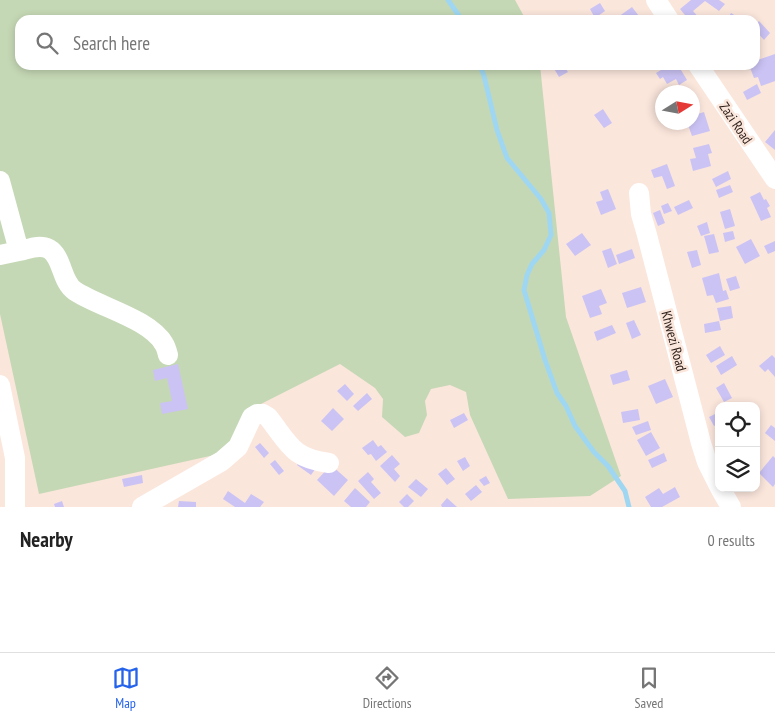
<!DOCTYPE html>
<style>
:root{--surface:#fff;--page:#f2f2f2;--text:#222;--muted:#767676;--line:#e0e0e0;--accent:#2563eb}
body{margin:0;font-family:"PT Sans Narrow",sans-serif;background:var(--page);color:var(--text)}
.controls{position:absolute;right:15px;bottom:15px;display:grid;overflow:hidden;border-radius:10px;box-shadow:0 2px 8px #0003}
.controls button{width:45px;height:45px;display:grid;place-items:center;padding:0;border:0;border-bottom:1px solid var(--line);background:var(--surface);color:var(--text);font:25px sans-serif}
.compass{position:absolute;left:655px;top:85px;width:45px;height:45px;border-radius:50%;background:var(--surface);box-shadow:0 2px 8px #0003;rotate:79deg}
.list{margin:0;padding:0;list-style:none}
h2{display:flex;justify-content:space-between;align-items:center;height:65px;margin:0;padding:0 20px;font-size:21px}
h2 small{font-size:16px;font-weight:400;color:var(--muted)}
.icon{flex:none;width:28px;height:28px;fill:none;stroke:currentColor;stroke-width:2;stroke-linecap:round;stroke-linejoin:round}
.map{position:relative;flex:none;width:775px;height:507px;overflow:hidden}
.search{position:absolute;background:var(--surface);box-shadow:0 2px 8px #0003;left:15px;right:15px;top:15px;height:55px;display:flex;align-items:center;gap:12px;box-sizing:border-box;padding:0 18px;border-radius:15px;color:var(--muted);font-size:19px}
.sheet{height:145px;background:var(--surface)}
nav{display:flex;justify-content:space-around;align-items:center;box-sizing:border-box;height:70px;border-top:1px solid var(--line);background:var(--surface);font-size:14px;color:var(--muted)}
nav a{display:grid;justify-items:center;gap:2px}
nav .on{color:var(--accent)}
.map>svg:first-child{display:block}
.green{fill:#c5d8b5}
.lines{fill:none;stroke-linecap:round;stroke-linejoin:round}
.stream{stroke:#9fd7f2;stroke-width:5}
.building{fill:#cbc3f4}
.minor{stroke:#fff;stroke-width:20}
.labels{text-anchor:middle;stroke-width:5;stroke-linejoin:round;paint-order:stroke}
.street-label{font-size:14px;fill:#2c1f19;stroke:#fbe6dc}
</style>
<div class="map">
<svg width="775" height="507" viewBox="0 0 775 507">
<rect width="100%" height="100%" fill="#fbe6dc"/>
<!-- green -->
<path class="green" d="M0,0H515L526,20H20V65H540L566,317L621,476L590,496L508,499L470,415L466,392L450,385L431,389L425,401L427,415L419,433L405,437L382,417L383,399L375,388L340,364L253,408L235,443L219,454L39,494L0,314Z"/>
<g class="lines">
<!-- stream -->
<path class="stream" d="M448,0L462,20
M480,65L484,76L497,130L507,158L541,199L549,213L551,235L544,250L532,264L527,275L524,290L545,360L557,393L566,406L575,426L594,452L608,466L625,491L629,507"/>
</g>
<!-- building -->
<path class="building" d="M691,0H719L725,4L719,11L705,1L693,11L701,20H689L680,9Z
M600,3L605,11L595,18L590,9Z
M632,7L642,20H620L618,17Z
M731,13L739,18L738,20H727Z
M759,21L770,33L764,40L755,30V25Z
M775,54V81L761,86L758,77L754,78L749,65H755V61Z
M552,65H563L568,72L559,77Z
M669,65H678L687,80L679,85L676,79L667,84L663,77L660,79L656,73Z
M757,84L761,93L747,100L743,92Z
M603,109L612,123L604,128L594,115Z
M704,112L710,131L692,136L687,122H692V116Z
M775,130V150L765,142Z
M709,144L712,153L708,154L711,166L693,171L690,159L696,158L693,148Z
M667,164L675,186L667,189L662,176L654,178L651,170Z
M728,171L731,179L716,187L712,179Z
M730,185L733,192L719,198L716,190Z
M608,189L616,209L601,215L596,202L603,200L600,192Z
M760,192L764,200L766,199L770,206L767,208L771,217L761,221L750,197Z
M689,200L693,208L678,215L674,207Z
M668,203L672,211L664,214L661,206Z
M730,209L735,226L725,229L720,212Z
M660,210L665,223L658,226L653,213Z
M707,222L710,233L701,236L697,226Z
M733,231L735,239L725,242L723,233Z
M582,233L591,245L575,256L566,244Z
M714,234L719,252L709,254L704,236Z
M751,239L760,256L745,264L736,247Z
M775,241V251L768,254L764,246Z
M611,248L617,264L608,268L602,251Z
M632,249L635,258L619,264L616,255Z
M697,250L701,265L692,268L687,252Z
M719,273L723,291L726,290L729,299L716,303L713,295L707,296L702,278Z
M736,276L740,288L730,291L726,279Z
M641,287L646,302L627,308L622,293Z
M601,289L607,303L599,306L602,314L590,318L582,296Z
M731,306L733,318L720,321L717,308Z
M634,320L641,335L632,339L626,323Z
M719,321L721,330L705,333L704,324Z
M612,325L616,333L597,341L594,332Z
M720,346L725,355L711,363L706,355Z
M772,355L775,358V377L768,369L765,372L759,366Z
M732,356L737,365L721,375L716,366Z
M178,364L188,409L162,414L160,403L172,401L167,378L155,381L153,370Z
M627,370L630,380L613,385L610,375Z
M665,379L673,397L656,404L648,386Z
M724,383L732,398L724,402L716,388Z
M345,384L354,394L347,401L337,391Z
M367,393L372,399L358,411L353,406Z
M333,408L344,419L332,431L321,421Z
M638,409L640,420L623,423L621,412Z
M719,412V424L714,426L709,417Z
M464,413L468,420L454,428L450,420Z
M648,421L651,430L636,435L632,427Z
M771,425L775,428V441L765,433Z
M651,432L660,448L646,456L637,440Z
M373,440L378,447L381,445L387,452L376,461L371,454L368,455L362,448Z
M260,443L269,453L264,458L255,447Z
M664,453L667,461L652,468L648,460Z
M392,455L400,464L394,469L400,476L395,482L380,466Z
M773,456L775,458V484L773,487L759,473Z
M465,457L470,466L463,471L457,461Z
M302,458L316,468L311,475L297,465Z
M275,460L284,471L279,475L270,464Z
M331,465L348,480L334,496L317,480Z
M446,468L455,479L447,485L438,474Z
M368,472L374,479L371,482L381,493L374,499L358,481Z
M142,475L143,483L124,487L122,479Z
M486,476L490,483L484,486L479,480Z
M416,479L428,489L421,497L408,487Z
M476,485L482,492L471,501L465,494Z
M675,487L680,497L662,507H651L645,497L659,488L663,494Z
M355,488L370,502L366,507H351L344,501Z
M228,491L245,503L251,494L264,502L260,507H235L223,499Z
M407,494L414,501L408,507H404L399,502Z
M447,498L457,507H442L441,505Z
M62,501L64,507H55L54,504Z
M179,501L196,502V507H178Z"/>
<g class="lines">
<!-- minor -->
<path class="minor" d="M656,0L669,20
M698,65L775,179
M0,181L19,251L0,255
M639,193L641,214L647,235L701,443L707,462L719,486
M19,251C29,249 39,244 49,249C63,257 61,282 75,291C99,307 150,319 164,344C166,347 167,351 168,355
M0,385L15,458V507
M720,488L731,507
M142,507L222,461L238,447L252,417L257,414H263L268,417C290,445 292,458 329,463"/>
</g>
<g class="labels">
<!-- street labels -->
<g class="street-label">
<text transform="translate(736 123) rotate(56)" y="5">Zazi Road</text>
<text transform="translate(674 341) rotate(75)" y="5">Khwezi Road</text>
</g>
</g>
</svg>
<div class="controls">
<button><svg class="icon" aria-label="locate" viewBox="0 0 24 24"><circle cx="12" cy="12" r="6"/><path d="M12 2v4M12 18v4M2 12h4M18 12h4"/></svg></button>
<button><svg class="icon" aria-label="layers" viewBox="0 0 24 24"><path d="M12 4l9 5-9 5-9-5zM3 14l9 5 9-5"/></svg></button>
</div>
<svg class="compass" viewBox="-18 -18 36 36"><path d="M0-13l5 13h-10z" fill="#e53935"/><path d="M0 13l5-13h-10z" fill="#767676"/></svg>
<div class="search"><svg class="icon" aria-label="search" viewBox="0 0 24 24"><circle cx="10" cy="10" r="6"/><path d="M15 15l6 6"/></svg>Search here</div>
</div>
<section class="sheet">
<h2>Nearby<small>0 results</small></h2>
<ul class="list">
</ul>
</section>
<nav>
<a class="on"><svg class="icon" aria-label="map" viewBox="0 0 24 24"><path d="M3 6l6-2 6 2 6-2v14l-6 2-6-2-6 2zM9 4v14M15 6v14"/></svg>Map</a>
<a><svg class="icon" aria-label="directions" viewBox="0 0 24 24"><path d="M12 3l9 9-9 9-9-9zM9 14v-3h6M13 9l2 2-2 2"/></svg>Directions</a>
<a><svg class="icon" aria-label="saved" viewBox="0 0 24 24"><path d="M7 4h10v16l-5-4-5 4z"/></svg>Saved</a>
</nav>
